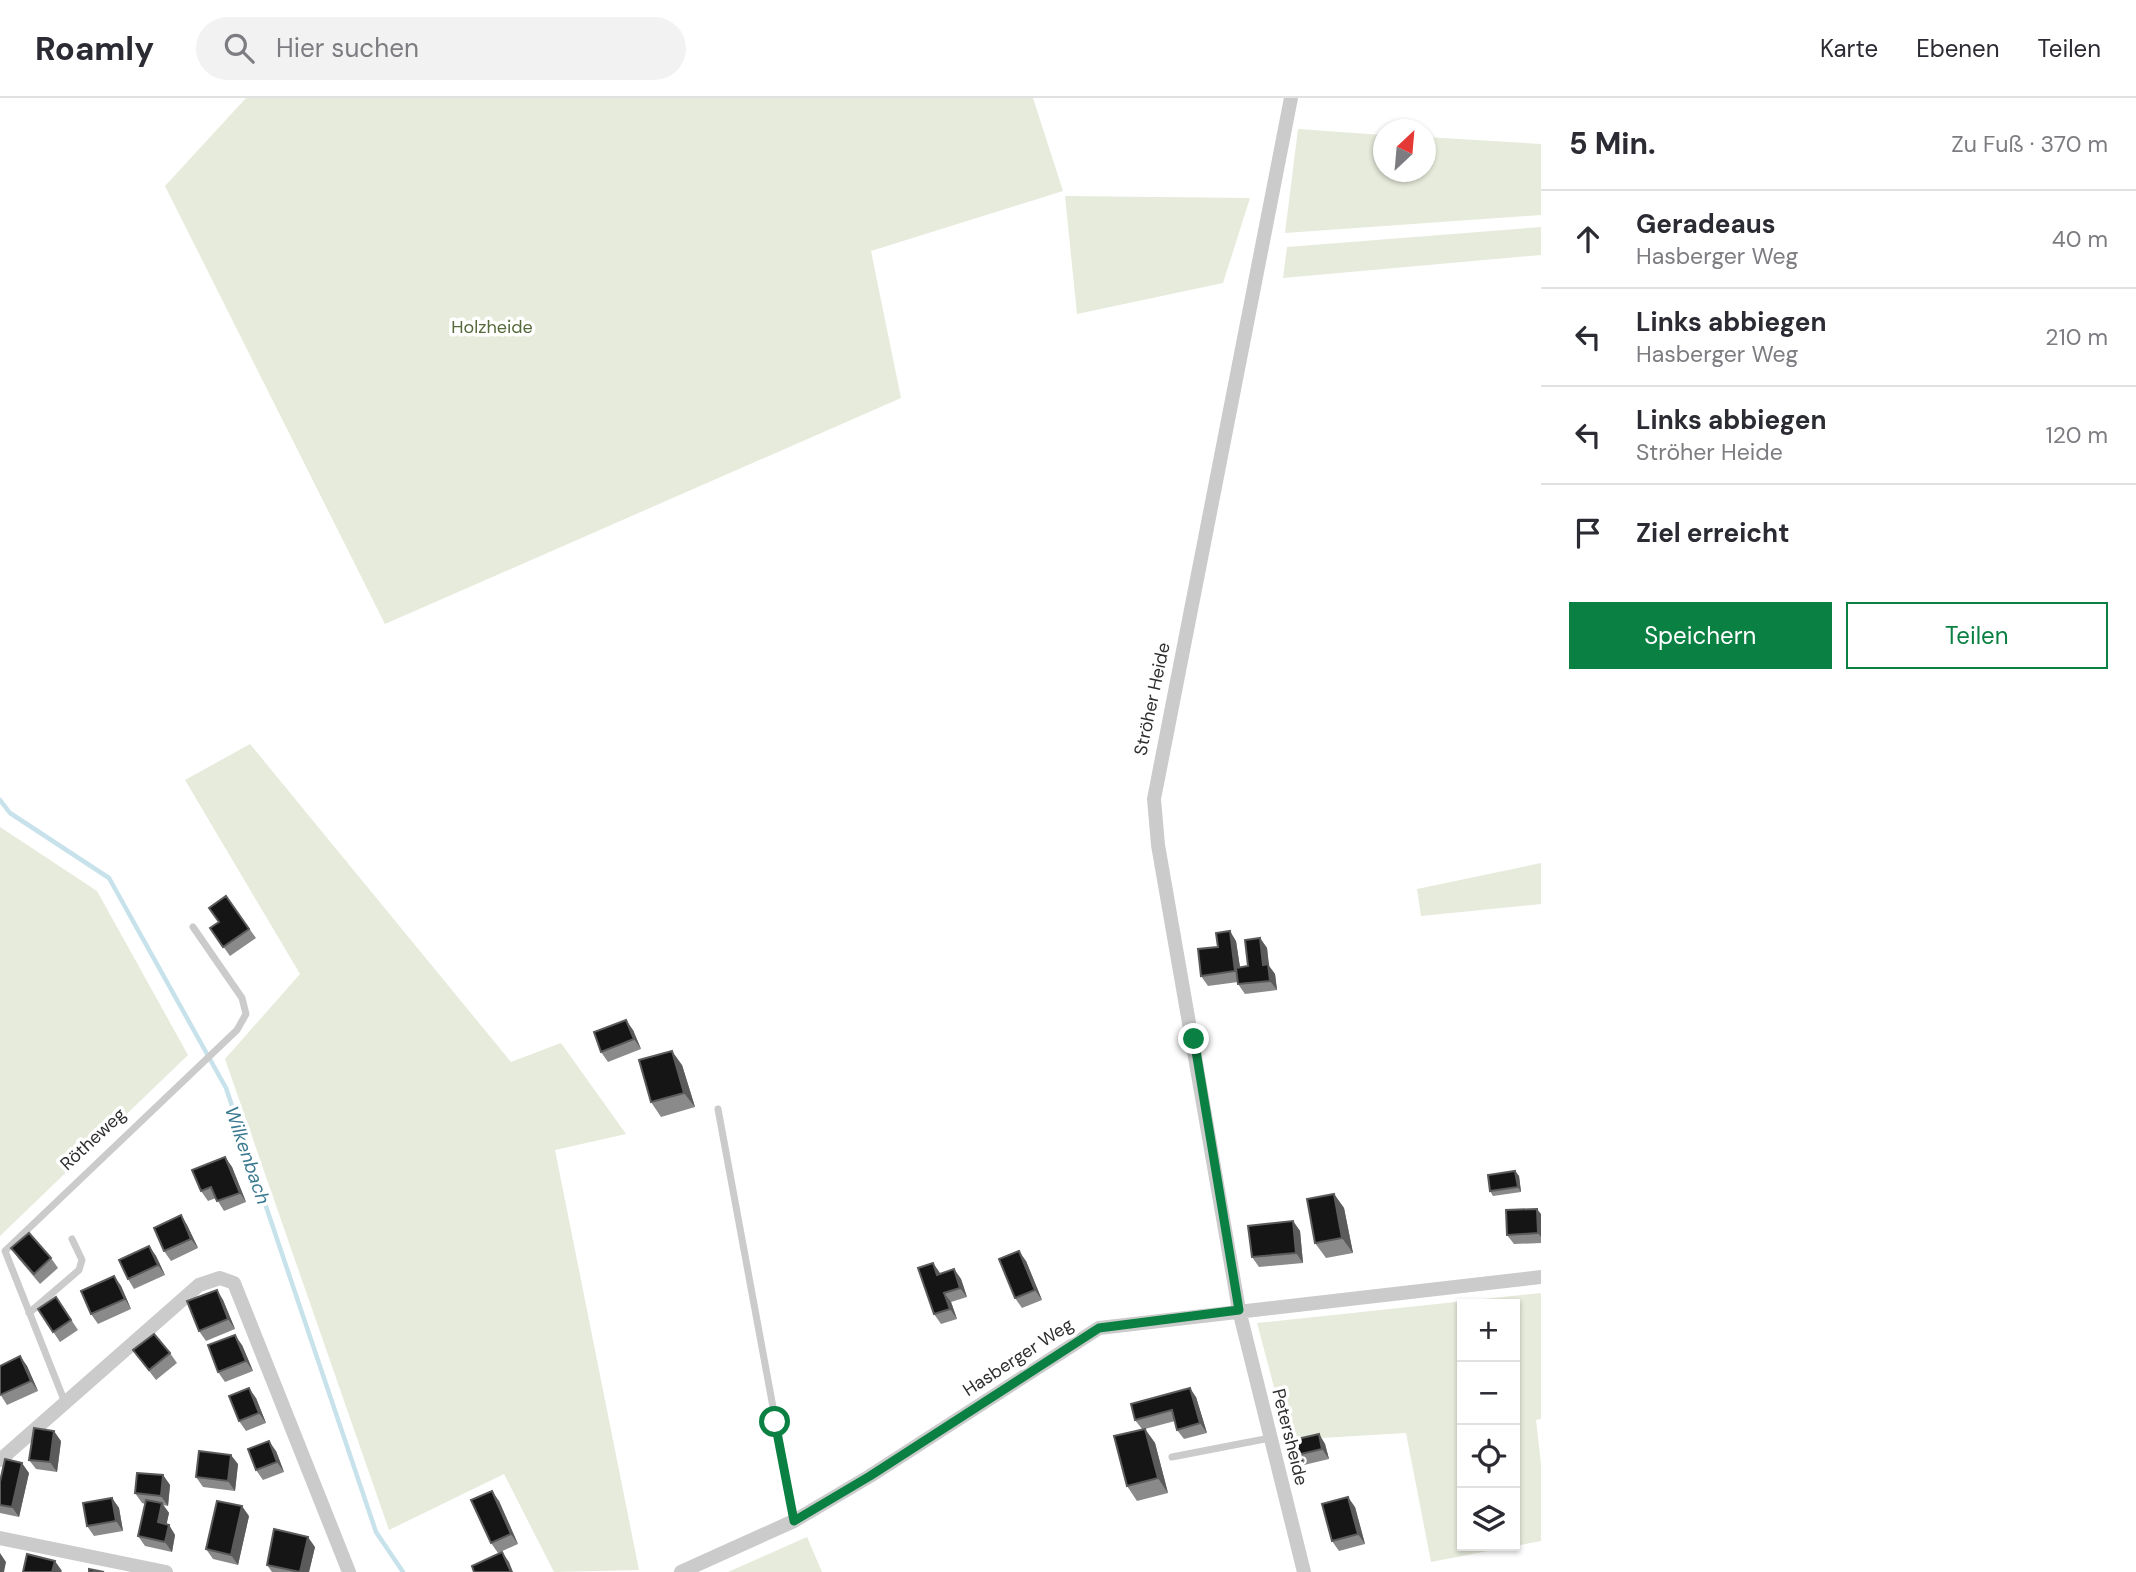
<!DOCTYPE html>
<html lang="de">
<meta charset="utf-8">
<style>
:root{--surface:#fff;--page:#f2f2f3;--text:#2b2b33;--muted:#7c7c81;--line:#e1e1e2;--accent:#0b8043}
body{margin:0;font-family:"DM Sans",sans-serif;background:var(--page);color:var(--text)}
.controls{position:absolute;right:21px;bottom:21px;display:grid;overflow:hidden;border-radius:0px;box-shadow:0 2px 5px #0004}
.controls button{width:63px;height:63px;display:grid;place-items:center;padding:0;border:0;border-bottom:2px solid var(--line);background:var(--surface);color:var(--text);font:35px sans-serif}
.compass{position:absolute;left:1373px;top:21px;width:63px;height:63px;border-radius:50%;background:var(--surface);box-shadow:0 2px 5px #0004;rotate:26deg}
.stop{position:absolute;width:21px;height:21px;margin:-16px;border:5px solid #0b8043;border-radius:50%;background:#fff}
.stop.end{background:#0b8043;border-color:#fff;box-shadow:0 2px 7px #0008}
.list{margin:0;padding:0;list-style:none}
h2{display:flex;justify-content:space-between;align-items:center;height:91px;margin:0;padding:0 28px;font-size:30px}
h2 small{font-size:23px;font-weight:400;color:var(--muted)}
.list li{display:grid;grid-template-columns:46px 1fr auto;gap:21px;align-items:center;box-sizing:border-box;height:98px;padding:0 28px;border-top:2px solid var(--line)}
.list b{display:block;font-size:26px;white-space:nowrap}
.list p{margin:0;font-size:23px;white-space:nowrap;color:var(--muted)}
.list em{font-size:23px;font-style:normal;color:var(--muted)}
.actions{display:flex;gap:14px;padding:21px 28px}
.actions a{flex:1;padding:16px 0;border:2px solid var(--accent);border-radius:0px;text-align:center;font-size:24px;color:var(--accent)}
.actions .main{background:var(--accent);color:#fff}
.icon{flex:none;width:38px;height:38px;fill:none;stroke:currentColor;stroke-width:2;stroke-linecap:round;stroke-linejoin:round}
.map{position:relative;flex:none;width:1541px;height:1474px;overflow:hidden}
header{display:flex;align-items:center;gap:42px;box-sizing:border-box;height:98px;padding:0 35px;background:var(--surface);border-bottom:2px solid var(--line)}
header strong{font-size:33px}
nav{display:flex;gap:38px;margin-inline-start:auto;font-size:24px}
.search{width:490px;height:63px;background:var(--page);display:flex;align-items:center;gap:18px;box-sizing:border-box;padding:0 24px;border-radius:38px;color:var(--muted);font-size:26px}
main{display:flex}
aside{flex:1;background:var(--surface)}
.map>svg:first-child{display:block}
.green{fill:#e6ebdb}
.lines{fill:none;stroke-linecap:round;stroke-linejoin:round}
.stream{stroke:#c7e2eb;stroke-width:4.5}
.service{stroke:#cbcbcb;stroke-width:7}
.minor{stroke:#cbcbcb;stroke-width:14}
.wall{fill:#8a8a8a}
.shaded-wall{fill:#5b5b5b}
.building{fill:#151515;stroke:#5b5b5b;stroke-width:2}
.route{stroke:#0b8043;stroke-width:9}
.labels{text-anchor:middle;stroke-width:7;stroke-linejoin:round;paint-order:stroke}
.park-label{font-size:18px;fill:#56693b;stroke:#fff}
.street-label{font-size:18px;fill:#2e2e2e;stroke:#fff}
.water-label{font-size:19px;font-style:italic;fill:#3b7a90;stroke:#fff}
</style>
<header>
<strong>Roamly</strong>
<div class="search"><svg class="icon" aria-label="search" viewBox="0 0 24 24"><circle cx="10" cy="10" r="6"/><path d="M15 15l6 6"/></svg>Hier suchen</div>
<nav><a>Karte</a><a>Ebenen</a><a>Teilen</a></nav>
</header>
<main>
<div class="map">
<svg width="1541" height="1474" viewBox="0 0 1541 1474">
<rect width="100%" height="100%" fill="#fff"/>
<!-- green -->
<path class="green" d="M246,0H1033L1063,93L871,153L901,300L385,526L165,88Z
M1298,31L1383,37L1384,74H1426V39L1541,46V117L1285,135Z
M1065,98L1250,100L1223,185L1077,216Z
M1541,129V157L1283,180L1287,149Z
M250,646L511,964L561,945L626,1036L555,1052L639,1472L554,1474L504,1376L389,1432L225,961L300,876L185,682Z
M0,729L97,793L188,957L0,1138Z
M1541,765V806L1421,818L1417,791Z
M1541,1195V1321L1536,1322L1541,1366V1443L1515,1448V1206H1462V1448H1514L1431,1464L1406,1335L1288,1342L1257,1225Z
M807,1439L822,1474H728Z"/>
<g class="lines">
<!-- stream -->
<path class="stream" d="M0,702L10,715L109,780L226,990L376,1434L403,1474"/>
<!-- service -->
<path class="service" d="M718,1011L794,1423
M29,1215L79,1172L82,1162L72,1141
M64,1302L5,1153L237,932L246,916L242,900L193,829
M1172,1359L1270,1340"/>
<!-- minor -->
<path class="minor" d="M1291,0L1154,701L1158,747L1239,1212L1304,1474
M0,1362L199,1187L220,1180L234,1185L349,1474
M0,1440L166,1474
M681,1474L794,1423L870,1378L1099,1230L1541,1179"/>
</g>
<!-- wall -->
<path class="wall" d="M226,798L256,840L230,858L210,830L219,824Z
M1260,840L1267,850L1269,868L1275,876L1277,892L1245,896L1238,886V884L1208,888L1201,878L1218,849L1236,843L1240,869L1248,868Z
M633,932L641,951L608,964L601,954Z
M682,967L695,1009L661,1019L651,1004Z
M225,1059L232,1069L246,1104L224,1113L216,1100L208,1103L201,1093Z
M1515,1073L1519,1078L1521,1094L1493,1098L1490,1093Z
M1334,1096L1344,1110L1353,1155L1326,1160L1315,1145Z
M1541,1116V1145L1514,1146L1507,1137Z
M181,1117L187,1127L198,1150L171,1163L164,1153Z
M1293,1123L1300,1133L1303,1165L1259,1169L1252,1159Z
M149,1148L156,1158L165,1177L134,1191L128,1181Z
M11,1150L51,1160L58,1170L40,1186L18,1160Z
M1026,1163L1042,1202L1022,1210L1015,1200Z
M933,1165L940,1176L954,1171L961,1181L967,1199L951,1204L957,1221L941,1226L934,1216Z
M114,1178L121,1188L131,1211L98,1226L91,1216Z
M217,1192L223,1202L235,1231L206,1243L199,1233Z
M56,1199L78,1232L60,1244L38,1211Z
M242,1247L253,1273L225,1284L218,1274Z
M133,1252L170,1255L177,1265L156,1282Z
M20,1258L27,1268L38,1293L7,1307L0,1296Z
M1196,1299L1207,1335L1184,1341L1177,1332L1175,1323L1145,1331L1155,1345L1168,1395L1137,1403L1127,1388L1142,1331L1135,1322Z
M256,1300L266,1325L246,1333L239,1323Z
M1319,1336L1325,1346L1329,1361L1304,1367L1297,1357Z
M61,1343L57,1374L36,1371L29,1362Z
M276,1353L284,1374L263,1382L256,1372Z
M238,1366L235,1393L203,1389L196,1379Z
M29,1375L19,1419L0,1415V1384Z
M163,1377L170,1387L168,1408L163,1407L169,1415L166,1426L169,1427L175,1437L172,1454L145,1448L138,1438L145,1406L142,1405L135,1395Z
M112,1400L119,1410L123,1433L94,1438L87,1428Z
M499,1403L518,1446L498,1455L491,1445Z
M1355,1409L1365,1446L1339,1453L1332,1443Z
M249,1418L238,1467L213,1461L206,1451Z
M315,1449L309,1474H272L267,1467Z"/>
<!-- shaded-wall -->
<path class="shaded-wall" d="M1230,833L1236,843L1242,883L1235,873Z
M1260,840L1267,850L1269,868L1275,876L1277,892L1270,883L1263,867Z
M626,922L633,932L641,951L634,941Z
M672,953L682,967L695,1009L684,995Z
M225,1059L232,1069L246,1104L240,1095Z
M1515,1073L1519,1078L1521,1094L1518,1089Z
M1334,1096L1344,1110L1353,1155L1342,1140Z
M1537,1111L1541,1116V1139L1538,1135Z
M181,1117L187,1127L198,1150L191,1141Z
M1293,1123L1300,1133L1303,1165L1296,1155Z
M149,1148L156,1158L165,1177L158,1167Z
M1019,1153L1026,1163L1042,1202L1035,1192Z
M933,1165L940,1175L944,1187L937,1177Z
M954,1171L961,1181L967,1199L960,1190Z
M114,1178L121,1188L131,1211L125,1201Z
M217,1192L223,1202L235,1231L228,1221Z
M944,1195L951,1204L957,1221L950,1211Z
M235,1237L242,1247L253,1273L246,1263Z
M20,1258L27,1268L38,1293L31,1283Z
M249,1290L256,1300L266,1325L259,1315Z
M1190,1290L1196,1299L1207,1335L1200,1325Z
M1145,1331L1155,1345L1168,1395L1158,1380Z
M54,1333L61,1343L57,1374L50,1364Z
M1319,1336L1325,1346L1329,1361L1322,1351Z
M269,1343L276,1353L284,1374L277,1364Z
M231,1357L238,1366L235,1393L228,1383Z
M22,1365L29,1375L19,1419L12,1409Z
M163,1377L170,1387L168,1408L161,1398Z
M492,1393L499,1403L518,1446L511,1436Z
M1348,1399L1355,1409L1365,1446L1358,1436Z
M112,1400L119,1410L123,1433L116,1423Z
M162,1405L169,1415L165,1434L158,1424Z
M242,1408L249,1418L238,1467L231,1457Z
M169,1427L175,1437L172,1454L165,1444Z
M308,1439L315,1449L309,1474H300Z
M502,1454L509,1464L513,1474H511Z
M0,1455L6,1464L4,1474H0Z
M55,1463L62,1473L61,1474H52Z"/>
<!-- building -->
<path class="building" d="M226,798L249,831L223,849L210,830L219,824L209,810Z
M1230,833L1235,873L1201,878L1198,851L1218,849L1216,835Z
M1260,840L1263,867L1268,866L1270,883L1238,886L1236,870L1248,868L1245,842Z
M626,922L634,941L601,954L594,934Z
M672,953L684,995L651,1004L639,962Z
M225,1059L240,1095L217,1103L211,1089L201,1093L192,1072Z
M1515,1073L1518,1089L1490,1093L1488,1077Z
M1334,1096L1342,1140L1315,1145L1307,1101Z
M1537,1111L1538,1135L1507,1137L1506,1112Z
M181,1117L191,1141L164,1153L154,1130Z
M1293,1123L1296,1155L1252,1159L1248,1128Z
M29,1135L51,1160L34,1176L11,1150Z
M149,1148L158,1167L128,1181L119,1162Z
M1019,1153L1035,1192L1015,1200L999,1161Z
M933,1165L937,1177L954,1171L960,1190L944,1195L950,1211L934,1216L918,1170Z
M114,1178L125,1201L91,1216L81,1193Z
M217,1192L228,1221L199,1233L187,1203Z
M56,1199L71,1222L53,1234L38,1211Z
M154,1236L170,1255L149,1272L133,1252Z
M235,1237L246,1263L218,1274L208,1247Z
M20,1258L31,1283L0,1297V1268Z
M249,1290L259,1315L239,1323L229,1298Z
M1190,1290L1200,1325L1177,1332L1172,1312L1135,1322L1131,1306Z
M34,1330L54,1333L50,1364L29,1362Z
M1145,1331L1158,1380L1127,1388L1114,1338Z
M1319,1336L1322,1351L1297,1357L1293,1342Z
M269,1343L277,1364L256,1372L248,1351Z
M199,1353L231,1357L228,1383L196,1379Z
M5,1361L22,1365L12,1409L0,1407V1384Z
M137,1375L163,1377L161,1398L135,1395Z
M492,1393L511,1436L491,1445L471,1402Z
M1348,1399L1358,1436L1332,1443L1322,1406Z
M112,1400L116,1423L87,1428L83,1405Z
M146,1402L162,1405L158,1424L169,1427L165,1444L138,1438Z
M217,1403L242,1408L231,1457L206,1451Z
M274,1431L308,1439L300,1474L267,1467Z
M502,1454L511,1474H474L472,1468Z
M27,1456L55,1463L52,1474H23Z
M89,1471L104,1474H89Z"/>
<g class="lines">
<!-- route -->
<path class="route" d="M775,1324L794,1423L870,1378L1099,1230L1239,1212L1194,941"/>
</g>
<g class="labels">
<!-- park labels -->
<g class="park-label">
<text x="492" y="235">Holzheide</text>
</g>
<!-- street labels -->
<g class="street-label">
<text transform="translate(1152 601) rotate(-78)" y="6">Ströher Heide</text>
<text transform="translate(93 1041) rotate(-43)" y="6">Rötheweg</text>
<text transform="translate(1018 1259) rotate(-33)" y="6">Hasberger Weg</text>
<text transform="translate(1290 1339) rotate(76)" y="6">Petersheide</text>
</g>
<!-- water labels -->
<g class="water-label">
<text transform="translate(248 1057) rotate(71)" y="7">Wilkenbach</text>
</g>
</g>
</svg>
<div class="controls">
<button>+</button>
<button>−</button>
<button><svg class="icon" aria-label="locate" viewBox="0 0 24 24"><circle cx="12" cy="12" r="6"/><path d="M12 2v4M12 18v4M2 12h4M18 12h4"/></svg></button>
<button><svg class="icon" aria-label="layers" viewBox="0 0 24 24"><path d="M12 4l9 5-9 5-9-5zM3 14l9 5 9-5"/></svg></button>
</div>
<svg class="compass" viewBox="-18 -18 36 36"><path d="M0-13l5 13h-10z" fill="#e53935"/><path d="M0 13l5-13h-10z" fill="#7c7c81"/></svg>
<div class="stop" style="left:775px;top:1324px"></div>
<div class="stop end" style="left:1194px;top:941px"></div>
</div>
<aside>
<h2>5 Min.<small>Zu Fuß · 370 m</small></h2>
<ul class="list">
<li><svg class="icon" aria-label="ahead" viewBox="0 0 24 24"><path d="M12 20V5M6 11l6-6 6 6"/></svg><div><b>Geradeaus</b><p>Hasberger Weg</p></div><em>40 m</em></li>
<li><svg class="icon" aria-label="left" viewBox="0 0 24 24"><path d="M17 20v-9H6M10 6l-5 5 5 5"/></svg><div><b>Links abbiegen</b><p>Hasberger Weg</p></div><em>210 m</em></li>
<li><svg class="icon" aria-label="left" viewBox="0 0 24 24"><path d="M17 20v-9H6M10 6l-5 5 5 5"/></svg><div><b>Links abbiegen</b><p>Ströher Heide</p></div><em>120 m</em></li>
<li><svg class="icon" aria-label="arrive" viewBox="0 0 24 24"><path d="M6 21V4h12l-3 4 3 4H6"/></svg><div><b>Ziel erreicht</b></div></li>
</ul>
<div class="actions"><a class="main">Speichern</a><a>Teilen</a></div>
</aside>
</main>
